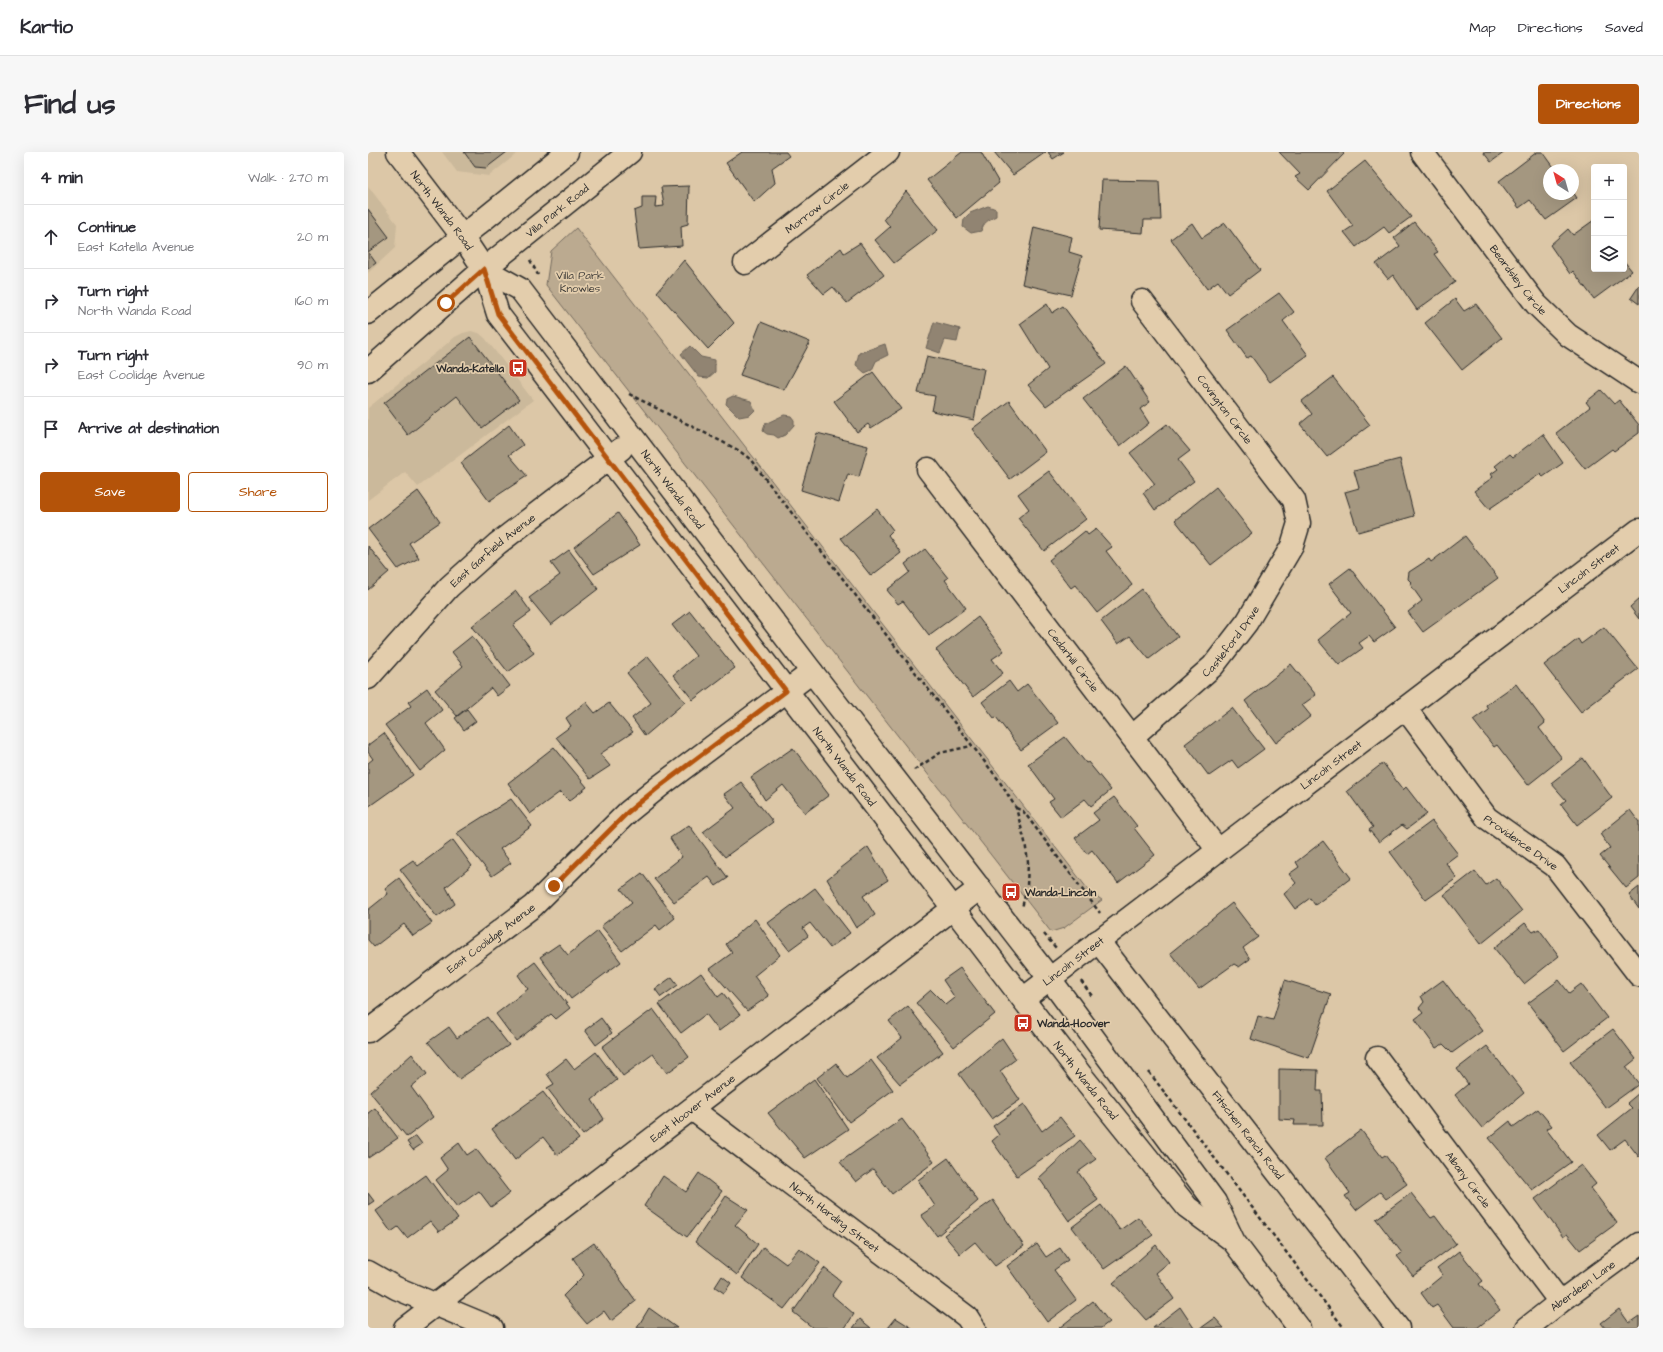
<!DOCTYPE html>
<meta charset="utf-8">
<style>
:root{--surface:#fff;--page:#f7f7f7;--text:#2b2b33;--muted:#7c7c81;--line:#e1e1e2;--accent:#b45309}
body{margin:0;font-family:"Architects Daughter",sans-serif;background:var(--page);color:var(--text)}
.controls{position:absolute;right:12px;top:12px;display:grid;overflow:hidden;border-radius:4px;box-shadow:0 4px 16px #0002}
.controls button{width:36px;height:36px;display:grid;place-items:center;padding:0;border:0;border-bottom:1px solid var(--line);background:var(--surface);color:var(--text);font:20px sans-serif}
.compass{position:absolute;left:1175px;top:12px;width:36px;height:36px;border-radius:50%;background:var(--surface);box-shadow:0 4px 16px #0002;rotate:323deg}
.stop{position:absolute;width:12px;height:12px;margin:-9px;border:3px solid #b45309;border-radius:50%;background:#fff}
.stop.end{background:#b45309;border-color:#fff;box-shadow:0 1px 4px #0008}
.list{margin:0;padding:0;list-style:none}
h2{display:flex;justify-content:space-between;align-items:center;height:52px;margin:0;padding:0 16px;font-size:17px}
h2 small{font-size:13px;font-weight:400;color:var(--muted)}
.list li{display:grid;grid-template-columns:26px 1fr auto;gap:12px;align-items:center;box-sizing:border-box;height:64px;padding:0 16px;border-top:1px solid var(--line)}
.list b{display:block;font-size:15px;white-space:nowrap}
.list p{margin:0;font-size:13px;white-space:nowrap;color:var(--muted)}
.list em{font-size:13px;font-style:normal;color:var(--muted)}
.actions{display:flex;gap:8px;padding:12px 16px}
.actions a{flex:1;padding:9px 0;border:1px solid var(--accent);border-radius:4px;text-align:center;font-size:14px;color:var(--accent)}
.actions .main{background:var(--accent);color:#fff}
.icon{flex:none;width:22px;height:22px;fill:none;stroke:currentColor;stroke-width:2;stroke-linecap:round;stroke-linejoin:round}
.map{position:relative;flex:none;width:1271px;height:1176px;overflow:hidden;border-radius:4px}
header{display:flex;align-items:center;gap:24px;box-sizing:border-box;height:56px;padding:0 20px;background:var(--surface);border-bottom:1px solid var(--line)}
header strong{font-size:19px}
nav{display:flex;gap:22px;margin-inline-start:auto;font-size:14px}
.intro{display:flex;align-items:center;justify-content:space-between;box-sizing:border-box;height:96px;padding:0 24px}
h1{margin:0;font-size:28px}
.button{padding:10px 18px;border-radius:4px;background:var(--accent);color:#fff;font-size:14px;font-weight:700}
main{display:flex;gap:24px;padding:0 24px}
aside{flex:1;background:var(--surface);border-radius:4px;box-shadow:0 4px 16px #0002}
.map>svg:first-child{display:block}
.built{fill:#cbb99b}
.green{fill:#bbaa90;stroke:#736a5e}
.water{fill:#918472;stroke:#686056}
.building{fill:#a49780;stroke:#2b2b2b}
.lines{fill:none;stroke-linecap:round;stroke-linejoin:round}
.minor-casing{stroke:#2b2b2b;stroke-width:25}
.major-casing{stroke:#2b2b2b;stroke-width:25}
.path{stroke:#2b2b2b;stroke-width:2.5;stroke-dasharray:4 3;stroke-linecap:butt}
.minor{stroke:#e3cdac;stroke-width:22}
.major{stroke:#e3cdac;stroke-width:22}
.route{stroke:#b45309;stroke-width:5}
.labels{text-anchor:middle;stroke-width:3.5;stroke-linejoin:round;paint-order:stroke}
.street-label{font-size:11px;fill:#2b2b2b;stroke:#e3cdac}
.park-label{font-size:11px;fill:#413e3a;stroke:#e3cdac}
.poi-label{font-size:11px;font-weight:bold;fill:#2b2b2b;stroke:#e3cdac;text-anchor:start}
</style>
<header>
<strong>Kartio</strong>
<nav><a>Map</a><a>Directions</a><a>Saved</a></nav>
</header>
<div class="intro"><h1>Find us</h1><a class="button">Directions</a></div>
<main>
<aside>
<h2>4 min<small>Walk · 270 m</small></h2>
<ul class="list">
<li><svg class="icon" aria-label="ahead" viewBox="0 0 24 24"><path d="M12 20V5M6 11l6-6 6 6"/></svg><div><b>Continue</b><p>East Katella Avenue</p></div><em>20 m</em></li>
<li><svg class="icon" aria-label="right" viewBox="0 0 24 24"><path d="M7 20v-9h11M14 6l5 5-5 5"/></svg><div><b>Turn right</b><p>North Wanda Road</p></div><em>160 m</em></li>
<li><svg class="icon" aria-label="right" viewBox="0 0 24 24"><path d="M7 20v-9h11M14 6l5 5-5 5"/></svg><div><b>Turn right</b><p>East Coolidge Avenue</p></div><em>90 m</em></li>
<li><svg class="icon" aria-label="arrive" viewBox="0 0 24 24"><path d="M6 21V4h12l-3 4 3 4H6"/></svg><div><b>Arrive at destination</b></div></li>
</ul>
<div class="actions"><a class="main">Save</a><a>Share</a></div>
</aside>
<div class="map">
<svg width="1271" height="1176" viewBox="0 0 1271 1176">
<rect width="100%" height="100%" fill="#dcc7a7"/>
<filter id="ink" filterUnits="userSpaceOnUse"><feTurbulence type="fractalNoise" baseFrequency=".025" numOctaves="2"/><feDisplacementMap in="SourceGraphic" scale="8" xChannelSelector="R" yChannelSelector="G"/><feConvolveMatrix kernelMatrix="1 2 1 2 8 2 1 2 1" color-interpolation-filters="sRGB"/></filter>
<g filter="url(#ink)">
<!-- built -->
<path class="built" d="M74,0H151L121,24L89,20Z
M0,34L29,72L27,96L0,121Z
M103,179L111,181L117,186L165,248L50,335L37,320L0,348V256L87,185L95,181Z"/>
<!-- green -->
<path class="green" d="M208,76L722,740L734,748L696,776L683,780L178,133L183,99Z"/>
<!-- water -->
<path class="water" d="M620,54L628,57V64C620,68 616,70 613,79L603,81L595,75L596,67L602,61Z
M566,170L592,177L589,190L577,188L572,201L558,196Z
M517,192L520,203L508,209L504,218L497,221L488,213L491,201Z
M322,194L333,205L347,208V220L340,226L331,225L313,202Z
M365,244L383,249L387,258L382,263L371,265L358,252L359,247Z
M416,263L423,264L426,268V273L417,283L410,286L406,283L399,282L395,279L397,272Z"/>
<!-- building -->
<path class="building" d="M96,0H139L118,16L107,15Z
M374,0H418L421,4L404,16L407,31L386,50L358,11Z
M594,0H613L631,31L589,66L559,28Z
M626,0H678L645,23Z
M680,0H696L685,7Z
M911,0H974L976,2L941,38L927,25L932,22Z
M1115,0H1137L1123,10Z
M1169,0H1175L1188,18H1181V42H1205V40L1209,46L1178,68L1162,48L1151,56L1131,29Z
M997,9L1043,65L1021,81L1016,75L988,95L976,80L985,74L959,39Z
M734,28L791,29L793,68H776L775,81L731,78Z
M321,34L320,72L313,74L314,94L271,97L266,59L274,56V45H288L287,55L296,54L293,35Z
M538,39L570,78L526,111L507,88L522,75L516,67Z
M0,57L21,85L0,100L8,111L0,117Z
M1226,68V117H1256V109L1264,119L1226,147L1205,119L1202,122L1182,93L1200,77L1205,83Z
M1046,70L1070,100L1066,102L1087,130L1049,158L1025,123L1020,127L1008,112L1032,94L1026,86Z
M824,71L834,86L857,71L892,118L860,142L850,129L839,137L803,87Z
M666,75L704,85L701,100L714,104L703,143L654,132Z
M492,91L516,123L479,151L465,135L456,142L439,123L473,96L476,101Z
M316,108L366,171L340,197L289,140Z
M1271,134V152L1263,146Z
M911,141L926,160L915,169L940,203L902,230L883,204L879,206L859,178Z
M1087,147L1096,159L1108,152L1134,186L1094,218L1057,171Z
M679,152L684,161L695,154L738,212L678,254L660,233L680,217L652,172Z
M393,170L442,190L416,238L372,223Z
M102,185L151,248L114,276L89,244L40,283L16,251Z
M559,204L616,217L606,268L564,259L567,244L550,241Z
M758,214L782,250L772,257L781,271L752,294L715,247Z
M505,220L533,257L503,276L500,272L489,280L466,249Z
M965,225L1002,273L959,305L932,272L944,262L934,249Z
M1233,238L1246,252L1251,248L1271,273V281L1246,299L1244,297L1217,317L1188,281L1222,255L1218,250Z
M641,249L678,300L642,327L604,277Z
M799,272L822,299L810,308L826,329L787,358L775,341L787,332L762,301Z
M141,273L155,293L141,303L159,324L121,349L93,311Z
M449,281L500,294L491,325L480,322L471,350L433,338Z
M1175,282L1195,311L1175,325L1172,322L1121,357L1106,339L1125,325L1123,322L1130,317L1127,314L1142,302L1145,305Z
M1032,307L1046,364L990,380L977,340L991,336L986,319Z
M681,319L718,367L676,399L650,366L661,357L650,342Z
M848,335L884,381L843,413L807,368Z
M50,339L72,370L41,391L51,406L30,417L0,377Z
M509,357L525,378L520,383L533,401L503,424L473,386Z
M250,361L272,393L226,422L206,395Z
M728,377L744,395L738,399L764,433L729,461L707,433L703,436L681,408L717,379L720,383Z
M1097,384L1130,426L1055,480L1040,460L1054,449L1042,432L1044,431L1040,427L1041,420L1061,407L1063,410Z
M0,394L21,420L0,438Z
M557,397L580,426L577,428L598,456L561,483L535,449L530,452L519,438L542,420L537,412Z
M201,398L230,437L183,473L161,446L192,423L183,411Z
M982,416L1027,475L1006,490L1001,484L991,491L995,496L971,513L950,488L983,461L961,432Z
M774,437L810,485L781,507L762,484L750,492L733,469Z
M148,439L163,460L145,473L166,501L140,520L104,474Z
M1271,447V467L1262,455Z
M322,459L367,516L325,548L305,523L328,504L304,473Z
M610,465L636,499L624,507L635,521L605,545L568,498Z
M1236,475L1270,517L1213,560L1176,513L1210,487L1213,492Z
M104,484L142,534L129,544L123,536L89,564L67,538L95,514L84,500Z
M280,504L317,550L277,584L264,566L283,551L259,521Z
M923,512L948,543L934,553L943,564L908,591L877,549Z
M641,529L649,540L659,532L690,571L653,598L628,565L626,566L614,550Z
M1148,532L1177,571L1171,576L1194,606L1160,633L1129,593L1126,595L1105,568L1120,557L1118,553Z
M59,536L74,558L58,571L77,598L52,619L17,573L43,554L40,550Z
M218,550L227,561L241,551L265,580L232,602L242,614L222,627L188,585L203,574L198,566Z
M864,556L896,597L870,616L864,608L841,624L817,592Z
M99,557L108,569L96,578L87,566Z
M16,581L45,623L0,655V611L5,607L0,600V593Z
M697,585L718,611L720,610L743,638L723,654L717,647L693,665L681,650L686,647L660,612Z
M186,595L219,635L201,649L192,640L162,662L140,631Z
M425,596L461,643L437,661L415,633L397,648L383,625Z
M1215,606L1244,646L1209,673L1193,652L1198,648L1183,631Z
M1015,611L1035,638L1038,635L1059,662L1039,677L1034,673L1011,690L1001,678L1005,675L979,639Z
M373,630L405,670L357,705L335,680L367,656L356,642Z
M746,645L769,674L766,676L787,703L750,731L724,698L719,702L707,686L731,668L725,661Z
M143,647L164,674L132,697L143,711L124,724L89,681Z
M1262,658L1271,670V726L1258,736L1232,704L1242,696L1232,682Z
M1064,669L1090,702L1078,711L1089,726L1058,748L1022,700Z
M321,673L360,726L348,734L341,725L306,750L286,727L314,705L302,686Z
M85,688L104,714L78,735L87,752L69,765L32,717L45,708L50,714Z
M955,689L983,726L947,753L942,746L927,757L916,742L928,731L921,722L931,715L928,710Z
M500,695L520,728L495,744L507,763L488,776L459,727Z
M1107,719L1118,733L1128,726L1154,759L1113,792L1076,743Z
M274,721L307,766L292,778L288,773L254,799L233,774L264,750L253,737Z
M31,726L64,771L45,784L36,772L6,795L0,788V758L20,742L17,737Z
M1271,735V757L1261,743Z
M447,736L482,781L462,796L442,771L435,776L440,784L421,798L400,771Z
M864,751L890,785L875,796L882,807L871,815L866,812L831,837L802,801Z
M387,767L412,803L386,824L401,844L379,859L342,817L364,801L358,792Z
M1157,771L1165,780L1171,777L1191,804L1156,832L1126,796Z
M230,779L253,810L203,847L172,805L191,792L200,803Z
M167,810L202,856L188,867L183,862L148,889L128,862L160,837L150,823Z
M592,816L627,862L586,895L548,851L563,838L578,853L587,846L575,828Z
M333,821L350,845L355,841L372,863L351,879L338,862L313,881L291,852Z
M304,825L310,833L293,845L287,837Z
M917,828L963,842L941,906L883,887L890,864L905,868Z
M1075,828L1114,879L1084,901L1075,892L1068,896L1047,867L1055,861L1051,856L1056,850L1053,844Z
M1191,828L1201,841L1213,832L1239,866L1196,899L1160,851Z
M540,854L575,900L532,932L509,906L534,886L521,869Z
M285,857L321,905L299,921L285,902L255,924L234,895Z
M119,865L141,893L91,927L60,890L81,875L89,886Z
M233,866L244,881L228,893L217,878Z
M1245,877L1268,907L1258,915L1271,932L1238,956L1202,910Z
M634,886L648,907L632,919L652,948L624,967L591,922Z
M1119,894L1156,941L1114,976L1087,943L1100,932L1089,917Z
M228,900L249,928L224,948L236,967L215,983L179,936L186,932L179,922L198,907L206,917Z
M44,902L59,922L43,935L65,965L39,985L2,940Z
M503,908L525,938L481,970L449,926L468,911L479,926Z
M911,917L950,918L949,939H954L955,973H926L927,968L911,967Z
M446,927L480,977L437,1006L400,961Z
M175,940L211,987L189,1003L175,985L147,1008L124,977Z
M1271,941V1005L1257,987L1242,998L1230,983L1264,956L1259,951Z
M656,952L674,979L692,965L707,984L649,1024L624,989L631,983L625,974Z
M7,956L30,986L0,1006V961Z
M1170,957L1184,974L1178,977L1203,1010L1164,1038L1121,986L1142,969L1145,975Z
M534,967L566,1010L524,1042L505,1017L488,1030L472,1010Z
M993,978L1014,1005L1017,1003L1039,1032L1018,1047L1012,1040L988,1058L977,1044L982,1041L957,1006Z
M48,984L54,992L45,998L39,990Z
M712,988L728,1007L710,1020L730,1048L701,1069L671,1026Z
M91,991L99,1003L108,997L142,1041L123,1055L111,1039L89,1055L68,1028L80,1018L72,1006Z
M580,1006L610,1049L569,1084L553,1063L567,1054L550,1028Z
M1213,1013L1228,1032L1223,1036L1249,1071L1212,1098L1199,1082L1195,1085L1167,1047Z
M331,1021L354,1039L319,1085L276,1054L295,1024L318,1040Z
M58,1023L90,1067L71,1080L62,1069L39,1086L30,1075L23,1080L8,1059Z
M0,1041L6,1049L0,1053Z
M1043,1041L1063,1066L1067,1064L1088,1092L1045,1124L1029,1104L1034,1101L1008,1067Z
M358,1044L380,1058L367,1073L390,1092L369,1123L327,1090Z
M625,1048L656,1094L627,1114L607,1090L592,1102L576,1083Z
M733,1053L752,1078L770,1065L785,1083L736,1117L704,1075Z
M226,1091L268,1149L243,1169L236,1159L219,1172L195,1144L216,1123L205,1106Z
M669,1092L678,1105L692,1096L700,1108L686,1118L708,1148L679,1170L639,1114Z
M788,1093L801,1110L788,1121L806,1147L778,1168L745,1131Z
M395,1095L418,1112L431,1096L452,1111L416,1157L374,1126Z
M1091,1099L1115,1129L1111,1132L1132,1158L1109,1176H1086L1069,1153L1064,1156L1053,1141L1075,1123L1069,1116Z
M456,1116L473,1129L464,1143L486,1162L477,1176H445L425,1160Z
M354,1124L363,1131L356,1141L347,1135Z
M725,1149L741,1170L733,1176H691Z
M812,1155L826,1176H785Z
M281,1156L309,1176H269Z
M1251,1157L1261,1171L1271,1164V1176H1237L1233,1171Z
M528,1166L544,1176H520Z
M847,1166L856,1176H833Z
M492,1167L503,1176H485Z"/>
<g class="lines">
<defs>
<g id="minor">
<path id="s1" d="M1054,0L1168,152L1200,183L1271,230"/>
<path id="s2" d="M377,111L520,0"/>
<path id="s3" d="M116,117L152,137L444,520L682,827L847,1050L866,1090L931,1176"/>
<path id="s4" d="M116,117L130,162L713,923L819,1055L864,1088"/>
<path id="s5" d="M560,317L850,698"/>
<path id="s6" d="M0,526L81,435L129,392L253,297"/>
<path id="s7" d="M1037,556L1119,666L1187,714L1271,823"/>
<path id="s8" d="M764,585L845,514L879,470L924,394L931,371L926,348L774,149"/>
<path id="s9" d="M730,789L1030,1176"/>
<path id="s10" d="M655,847L1271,378"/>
<path id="s11" d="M0,879L165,754L260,660L292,634L444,520"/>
<path id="s12" d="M1009,906L1192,1150"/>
<path id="s13" d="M324,957L599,1165L606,1176"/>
<path d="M0,1120L28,1136L124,1176"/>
<path id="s14" d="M37,1176L612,736"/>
<path id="s15" d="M1159,1176L1192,1150L1271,1092"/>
</g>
<g id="major">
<path id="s16" d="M30,0L94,84L116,117"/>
<path d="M0,161L199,0"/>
<path id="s17" d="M0,219L116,117L262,0"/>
</g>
</defs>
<!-- minor casing -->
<use href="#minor" class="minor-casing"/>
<!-- major casing -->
<use href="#major" class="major-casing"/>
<!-- path -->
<path class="path" d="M162,108L170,123
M261,242L370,298L382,307L630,627L648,656L657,690L660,710L659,735L654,756
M546,618L572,601L603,594
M648,656L655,659L732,761
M676,782L688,796
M713,829L724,844
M781,920L976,1176"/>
<!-- minor -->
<use href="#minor" class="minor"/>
<!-- major -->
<use href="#major" class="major"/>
</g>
</g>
<g class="lines" filter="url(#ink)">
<!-- route -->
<path class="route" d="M78,151L116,117L130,162L418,539L292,634L260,660L186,734"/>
</g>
<!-- icons -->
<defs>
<symbol id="bus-square" viewBox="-11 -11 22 22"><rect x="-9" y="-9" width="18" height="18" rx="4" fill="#c8321e" stroke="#e3cdac"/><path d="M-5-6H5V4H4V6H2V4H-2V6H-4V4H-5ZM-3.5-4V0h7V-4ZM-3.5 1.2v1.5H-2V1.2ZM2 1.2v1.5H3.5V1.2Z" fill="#fff"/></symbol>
</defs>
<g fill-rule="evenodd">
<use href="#bus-square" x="139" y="205" width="22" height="22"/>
<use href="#bus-square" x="632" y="729" width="22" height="22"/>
<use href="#bus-square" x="644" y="860" width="22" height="22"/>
</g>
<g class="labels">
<!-- street labels -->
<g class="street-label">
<text dy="4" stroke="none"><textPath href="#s2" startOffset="91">Morrow Circle</textPath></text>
<text dy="4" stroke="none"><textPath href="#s16" startOffset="73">North Wanda Road</textPath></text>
<text dy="4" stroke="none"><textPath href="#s17" startOffset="248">Villa Park Road</textPath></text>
<text dy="4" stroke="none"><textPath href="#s1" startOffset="160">Beardsley Circle</textPath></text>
<text transform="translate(857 257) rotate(53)" y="4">Covington Circle</text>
<text dy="4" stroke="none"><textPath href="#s3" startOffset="293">North Wanda Road</textPath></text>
<text dy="4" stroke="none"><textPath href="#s6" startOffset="179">East Garfield Avenue</textPath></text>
<text dy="4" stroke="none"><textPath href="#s10" startOffset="711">Lincoln Street</textPath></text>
<text dy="4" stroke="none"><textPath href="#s8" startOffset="138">Castleford Drive</textPath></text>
<text dy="4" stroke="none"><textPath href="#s5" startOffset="240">Cedarhill Circle</textPath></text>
<text dy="4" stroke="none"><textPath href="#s10" startOffset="387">Lincoln Street</textPath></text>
<text dy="4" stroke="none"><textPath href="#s4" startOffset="617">North Wanda Road</textPath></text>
<text dy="4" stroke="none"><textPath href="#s7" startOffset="179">Providence Drive</textPath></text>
<text dy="4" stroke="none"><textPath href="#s11" startOffset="154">East Coolidge Avenue</textPath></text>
<text dy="4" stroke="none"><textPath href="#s10" startOffset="63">Lincoln Street</textPath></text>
<text dy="4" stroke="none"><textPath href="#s4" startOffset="1013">North Wanda Road</textPath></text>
<text dy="4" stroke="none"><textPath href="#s14" startOffset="362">East Hoover Avenue</textPath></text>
<text dy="4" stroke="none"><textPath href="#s9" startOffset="245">Fitschen Ranch Road</textPath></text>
<text dy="4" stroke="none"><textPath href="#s12" startOffset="152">Albany Circle</textPath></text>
<text dy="4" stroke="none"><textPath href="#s13" startOffset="179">North Harding Street</textPath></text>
<text dy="4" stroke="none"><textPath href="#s15" startOffset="70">Aberdeen Lane</textPath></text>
</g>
<!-- park labels -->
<g class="park-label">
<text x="212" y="127">Villa Park<tspan x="212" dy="13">Knowles</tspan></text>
</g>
<!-- poi labels -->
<g class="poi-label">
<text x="136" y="220" text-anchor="end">Wanda-Katella</text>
<text x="657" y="744">Wanda-Lincoln</text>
<text x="669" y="875">Wanda-Hoover</text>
</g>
</g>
</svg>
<div class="controls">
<button>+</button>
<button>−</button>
<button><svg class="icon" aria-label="layers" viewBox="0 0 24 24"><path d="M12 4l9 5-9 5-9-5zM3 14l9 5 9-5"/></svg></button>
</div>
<svg class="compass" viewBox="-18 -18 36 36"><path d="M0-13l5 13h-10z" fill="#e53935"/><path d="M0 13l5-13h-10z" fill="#7c7c81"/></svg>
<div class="stop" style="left:78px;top:151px"></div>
<div class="stop end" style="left:186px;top:734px"></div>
</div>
</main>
